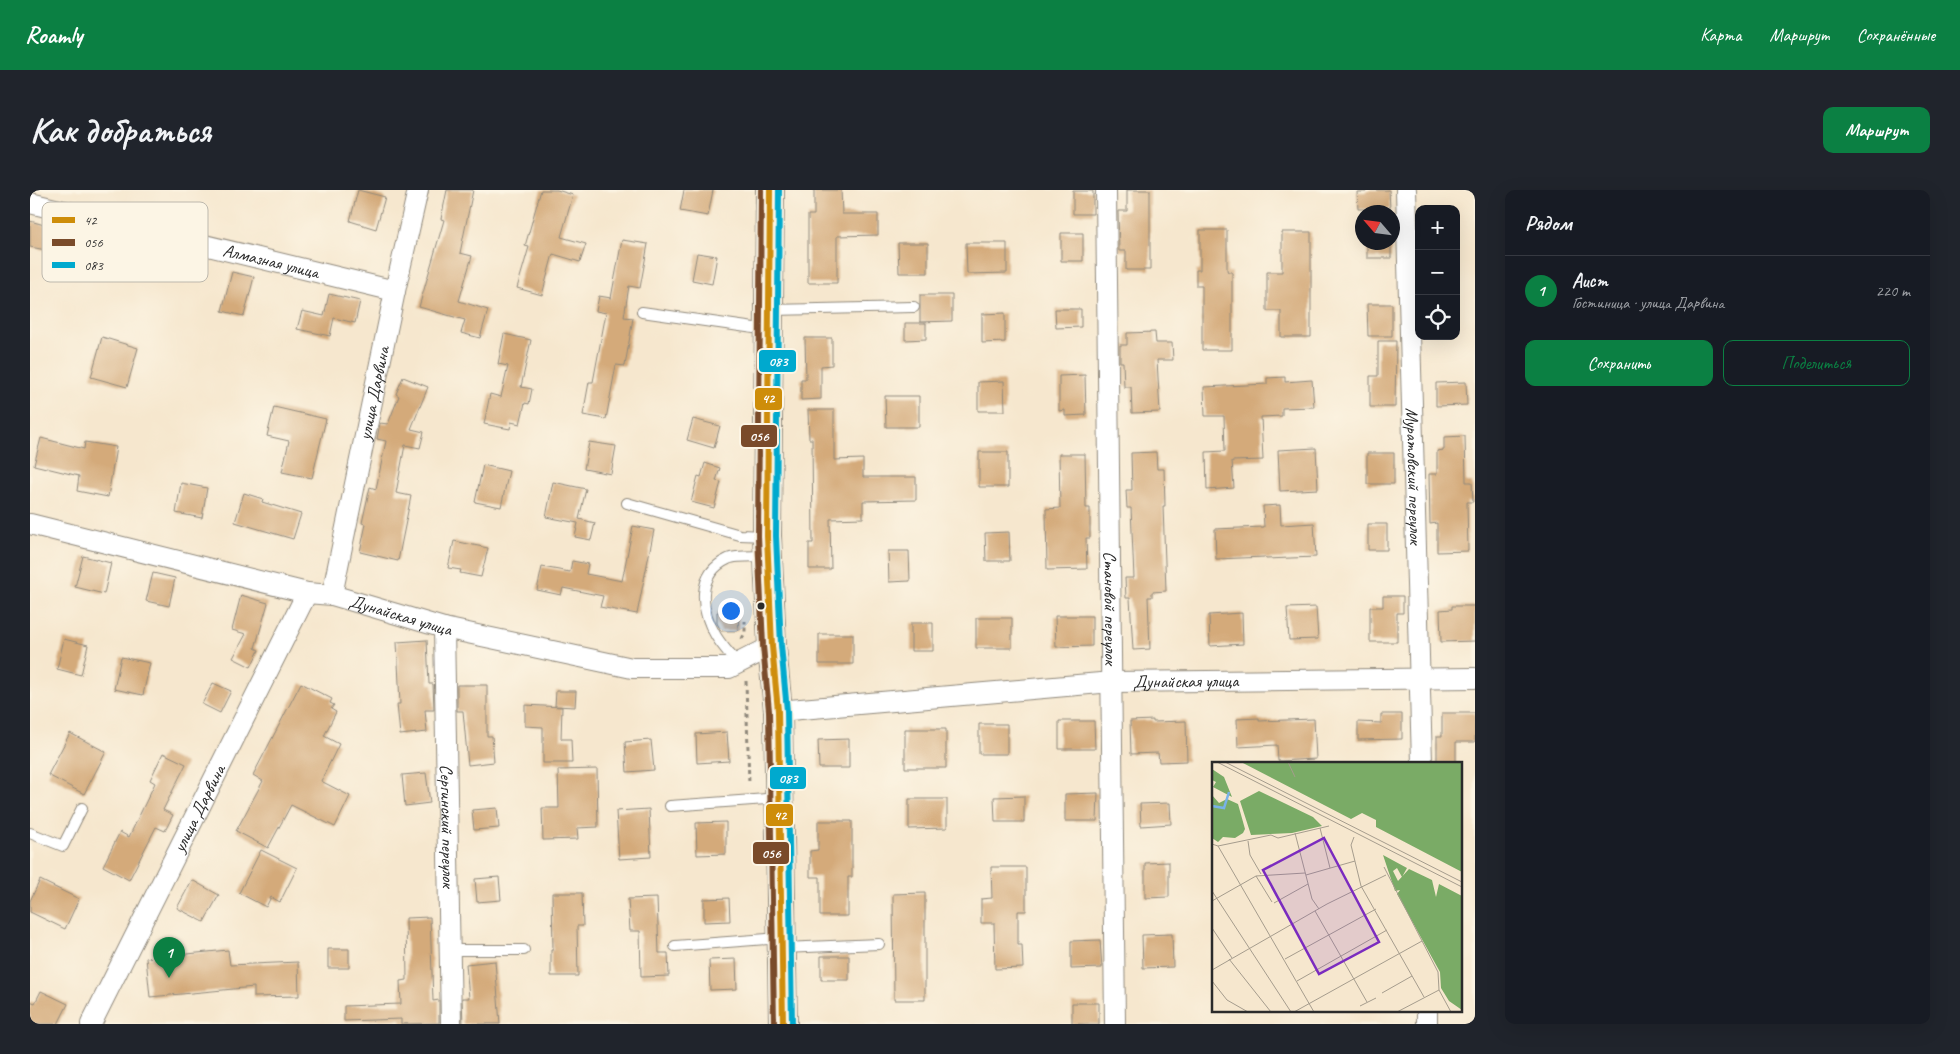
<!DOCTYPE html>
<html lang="ru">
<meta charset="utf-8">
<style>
:root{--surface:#171b24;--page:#20242c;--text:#f1f3f6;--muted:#9ea1a6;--line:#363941;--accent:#0b8043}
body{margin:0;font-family:Caveat,sans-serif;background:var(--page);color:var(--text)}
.controls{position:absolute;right:15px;top:15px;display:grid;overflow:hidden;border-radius:10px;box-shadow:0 5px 20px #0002}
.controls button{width:45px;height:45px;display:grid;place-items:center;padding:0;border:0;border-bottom:1px solid var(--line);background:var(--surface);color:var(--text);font:25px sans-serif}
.compass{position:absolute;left:1325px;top:15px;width:45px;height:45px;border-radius:50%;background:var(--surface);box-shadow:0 5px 20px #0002;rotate:298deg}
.you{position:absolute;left:700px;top:420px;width:18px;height:18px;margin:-12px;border:4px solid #fff;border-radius:50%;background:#1a73e8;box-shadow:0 0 0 8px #1a73e833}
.badge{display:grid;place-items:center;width:32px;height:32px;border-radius:50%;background:var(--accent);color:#fff;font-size:16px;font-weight:700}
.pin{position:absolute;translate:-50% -41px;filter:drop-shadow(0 1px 2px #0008)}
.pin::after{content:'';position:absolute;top:26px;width:18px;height:15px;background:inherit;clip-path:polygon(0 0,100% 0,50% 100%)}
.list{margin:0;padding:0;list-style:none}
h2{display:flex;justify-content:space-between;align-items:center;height:65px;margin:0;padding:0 20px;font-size:21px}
h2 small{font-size:16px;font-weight:400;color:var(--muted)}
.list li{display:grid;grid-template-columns:32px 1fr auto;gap:15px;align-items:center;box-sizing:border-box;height:70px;padding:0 20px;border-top:1px solid var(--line)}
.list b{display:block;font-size:19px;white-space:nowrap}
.list p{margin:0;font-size:16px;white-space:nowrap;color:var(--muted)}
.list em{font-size:16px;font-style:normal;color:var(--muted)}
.actions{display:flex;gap:10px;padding:15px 20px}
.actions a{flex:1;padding:11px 0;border:1px solid var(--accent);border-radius:10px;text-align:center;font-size:18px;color:var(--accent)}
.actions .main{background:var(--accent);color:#fff}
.icon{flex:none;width:28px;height:28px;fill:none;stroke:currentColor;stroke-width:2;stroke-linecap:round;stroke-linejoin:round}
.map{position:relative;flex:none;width:1445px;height:834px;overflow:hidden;border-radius:10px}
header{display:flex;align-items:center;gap:30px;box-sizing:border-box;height:70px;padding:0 25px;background:var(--accent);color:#fff}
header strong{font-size:24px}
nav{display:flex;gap:28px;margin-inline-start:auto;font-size:18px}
.intro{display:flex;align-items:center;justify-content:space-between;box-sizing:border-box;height:120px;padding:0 30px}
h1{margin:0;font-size:35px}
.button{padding:12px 22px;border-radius:10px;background:var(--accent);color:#fff;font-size:18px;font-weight:700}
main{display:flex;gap:30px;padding:0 30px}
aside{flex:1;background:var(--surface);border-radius:10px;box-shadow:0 5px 20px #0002}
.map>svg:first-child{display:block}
.building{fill:#d4aa7a}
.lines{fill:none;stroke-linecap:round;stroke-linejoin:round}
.lane-casing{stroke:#90897c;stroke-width:12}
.street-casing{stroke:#90897c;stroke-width:22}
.secondary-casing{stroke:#90897c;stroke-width:30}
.path{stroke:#90897c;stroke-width:3;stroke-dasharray:4 4;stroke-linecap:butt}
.lane{stroke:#fff;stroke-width:10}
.street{stroke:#fff;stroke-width:20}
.secondary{stroke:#fff;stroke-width:28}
.bus-1-casing{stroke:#fcf5e5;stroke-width:10}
.bus-2-casing{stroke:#fcf5e5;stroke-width:10}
.bus-3-casing{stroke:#fcf5e5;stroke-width:10}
.bus-1{stroke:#ce8d09;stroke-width:6}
.bus-2{stroke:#7a4b2a;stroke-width:6}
.bus-3{stroke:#00a9ce;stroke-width:6}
.bus-dot{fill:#2b2b2b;stroke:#fcf5e5;stroke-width:2}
.labels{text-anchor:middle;stroke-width:4;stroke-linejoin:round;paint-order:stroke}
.street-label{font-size:18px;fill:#2b2b2b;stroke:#fcf5e5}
.inset-river{fill:none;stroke:#78b2e9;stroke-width:2.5}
.inset-road{fill:none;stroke:#a59c8d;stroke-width:1}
.view{fill:#7b2cbf;fill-opacity:0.15;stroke:#7b2cbf;stroke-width:2.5}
.inset-edge{fill:none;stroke:#2b2b2b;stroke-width:2.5}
.key{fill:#fcf5e5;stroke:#bdb8ad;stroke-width:1}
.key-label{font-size:14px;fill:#2b2b2b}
.line-badge{stroke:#fcf5e5;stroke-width:2}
.badge-label{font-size:14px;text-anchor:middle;font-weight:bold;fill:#fff}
</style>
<header>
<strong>Roamly</strong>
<nav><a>Карта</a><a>Маршрут</a><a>Сохранённые</a></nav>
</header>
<div class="intro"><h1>Как добраться</h1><a class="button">Маршрут</a></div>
<main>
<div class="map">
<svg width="1445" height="834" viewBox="0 0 1445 834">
<rect width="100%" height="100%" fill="#fcf5e5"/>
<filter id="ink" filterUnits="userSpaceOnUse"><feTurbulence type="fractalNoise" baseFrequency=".02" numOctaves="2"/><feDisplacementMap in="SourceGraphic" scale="10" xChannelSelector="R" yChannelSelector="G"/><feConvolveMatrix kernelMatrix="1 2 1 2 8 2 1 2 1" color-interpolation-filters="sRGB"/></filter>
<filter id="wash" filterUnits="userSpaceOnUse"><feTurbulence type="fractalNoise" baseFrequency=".0096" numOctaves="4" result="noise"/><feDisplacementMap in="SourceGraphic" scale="20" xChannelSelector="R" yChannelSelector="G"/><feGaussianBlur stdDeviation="1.12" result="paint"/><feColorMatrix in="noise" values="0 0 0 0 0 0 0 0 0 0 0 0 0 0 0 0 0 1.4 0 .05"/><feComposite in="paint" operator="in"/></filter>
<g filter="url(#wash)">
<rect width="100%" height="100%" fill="#f6e7ce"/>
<g id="blocks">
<!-- building -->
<path class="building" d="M328,0L355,7L346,39L320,31Z
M417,0H443L430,63L442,66L429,111L458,120L450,148L431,143L435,130L389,117L414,30L411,29Z
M511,0H527L543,5L531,47L556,54L550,72L523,64L512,105L487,98L499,57L495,56Z
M654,0H683L678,26L650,21Z
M784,0H811L812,24H848V45L807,46V93H778V25H784Z
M1097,0H1120V80H1096V61H1089L1088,21H1097Z
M1336,0H1359L1360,19H1328L1327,2H1336Z
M1043,1H1063V24H1043Z
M0,31L18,36L19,34L52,41L48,66L0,57Z
M1170,40H1197V80L1198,82H1202V160H1172V96H1166V80H1170Z
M1252,42H1281V147H1251V121H1237V82H1252Z
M1031,43H1053V71H1031Z
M592,50L618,54L610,98L599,96L594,127L603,128L595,176L586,175L576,229L553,225L559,192H563L576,123L566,121L569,106L581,108Z
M1337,52H1361V68H1337Z
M868,53H898V83H869Z
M936,53H977V83L937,84Z
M667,63L687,66L682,94L662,90Z
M202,82L224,87L214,126L192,121Z
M299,104L330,111L325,133L304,128L300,146L267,139L272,121L294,126Z
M890,105H922V131L890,132Z
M1337,114H1362V146H1338Z
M1025,119H1051V137L1026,138Z
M975,123V152L952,153V124Z
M875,133H896V149L875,150Z
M1125,142L1126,153H1142L1143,170H1127L1130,222L1102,223L1101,197H1094L1093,172H1090V155H1097V143Z
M474,144L501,150L491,197L502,199L499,214L495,213L490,234L481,232L480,239L454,234L460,204L471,207L478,176L468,174Z
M72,147L108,158L97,197L61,187Z
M775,148H802V175L791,176V209L771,210V189H776Z
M1348,151H1366L1365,217H1340V186H1348Z
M1055,185L1056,225L1035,226V220L1029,221V186Z
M373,187L398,197L381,239L394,242L390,258L375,255L366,303L381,306L368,371L330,362L336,334L332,333L340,297L346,299L356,251L347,249L350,233L358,234L369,206L366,204Z
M1255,187V192L1282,190L1284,217L1252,218V226L1231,227L1233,270L1202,271L1204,298L1177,300L1176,262L1195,261L1194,226H1175L1174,197L1237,194V188Z
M974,191L975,221H948V192Z
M1436,192L1437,215L1406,216V193Z
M855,206H889V237H856Z
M244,217L296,229L282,288L252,282L259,251L237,246Z
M778,220H804V270L833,269V287H886V310L833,311V328L800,329L801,379H779V353H783L782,249H779Z
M663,229L690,236L684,258L657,250Z
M1435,246L1436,292H1442L1443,312H1437L1438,361L1407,362V333L1400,334L1399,284H1407V261L1414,260V247Z
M11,248L54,259L55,252L86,257L78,307L47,301L49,286L4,275Z
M559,252L586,256L581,284L554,279Z
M1286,258L1288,299L1250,301L1248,260Z
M949,262H978V297H949Z
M1126,262L1127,279H1134L1135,316H1133L1136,401L1122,402V407H1118L1120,459L1103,460L1100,408H1096L1095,388H1104L1101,318H1097L1096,300H1102L1101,263Z
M1337,263H1364V294H1337Z
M1029,264H1055L1056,318H1060V348H1056L1057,379L1017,380L1016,319L1030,318Z
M675,273L690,278L686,291L691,292L684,318L661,312L668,286L671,287Z
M453,275L479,281L471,317L445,312Z
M523,292L556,299L549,329L565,333L561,350L545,347L548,333L516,327Z
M151,293L177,298L172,328L146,323Z
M214,303L233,309L232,312L271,324L263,349L205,332Z
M1250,315L1251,335L1284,333L1286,367L1236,369L1235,367L1186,369L1185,339L1234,337L1233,316Z
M1338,334H1357V360H1338Z
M603,336L624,340L607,424L570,417L573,406L533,398L531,405L507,400L512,377L540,382L542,371L558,374L556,384L592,391Z
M979,342L980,371H956L955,343Z
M424,351L458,358L451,387L430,383L431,380L418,378Z
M858,361H879L880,391L859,392Z
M53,366L81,373L74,404L45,397Z
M123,383L145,388L139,416L116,411Z
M211,405L238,413L225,458L229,460L221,477L203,468L216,444L202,440Z
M1353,406H1373V423H1367V452H1340V417H1353Z
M1422,416H1445V451L1411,452L1410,420L1422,419Z
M1286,417L1288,449L1259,450L1257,418Z
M687,422L709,423L708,441H691L687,433Z
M1212,423L1213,454L1180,456L1179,425Z
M1025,426H1062V456L1026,457Z
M946,428H982V458H946Z
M881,433H903V461H881Z
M789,444H823V474H789Z
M34,449L58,455L51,485L27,479Z
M397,450L399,494H403L404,520H395L397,542L370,545L367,514H370L367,452Z
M91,467L120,473L113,505L84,499Z
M183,493L201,501L190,523L172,514Z
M271,493L302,509L300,513L304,515L301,519L306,522L294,546L309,554L291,591L320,606L305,637L261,615L238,658L206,641L233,591L223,585Z
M427,495H457V546H462L464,572L438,575L433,521H427Z
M526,501H546L545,517L525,516Z
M495,515L532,517L531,549H541L542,573H513V537L495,536Z
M1412,523H1445V552H1426V573H1407V546H1412Z
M1351,524H1372V549L1328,550V532L1351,533Z
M1229,528V531L1284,529L1286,569L1248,571L1247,555L1208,557L1207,529Z
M1123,530V532L1156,531L1157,571L1129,572L1128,563L1101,564L1100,531Z
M1029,531H1064L1065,559H1029Z
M949,534H977V564H949Z
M875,539H916V578H875Z
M697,542L699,571L667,573L666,544Z
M40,543L76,562L54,604L18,585Z
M819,549V578H789L788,550Z
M621,550L624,580L597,582L595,552Z
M133,563L156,574L133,620L143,625L135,641L126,637L99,690L73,676L90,642L99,647L125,593L120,590Z
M567,579L568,637L547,638L548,649L513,650L512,618H529L528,580Z
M396,583L400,613L375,616L372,585Z
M1068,603L1067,631H1035V604Z
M994,606V632H965L964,607Z
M879,609H917V638L879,639Z
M1140,613L1141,634L1111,636L1110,614Z
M467,618L469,638L444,640L442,620Z
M619,619L621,667L589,669L586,621Z
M788,631H822V687H818V726H790V687H780V661L788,660Z
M696,632V664L667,665L666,633Z
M231,660L267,678L250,712L241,707L236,717L209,703Z
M1139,672V707L1115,708V673Z
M961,677H996V721H988V755H992L993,778L965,779L964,733H951V709L962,708Z
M469,687L471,710L447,712L445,689Z
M10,690L49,709L35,739L0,722V711Z
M162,690L189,705L174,732L147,718Z
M522,703H552L553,736H547L548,786H521V760H523Z
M895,703V810H864L863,704Z
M627,708L629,763H638L639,786L611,787L610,741H600L598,709Z
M699,708L700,731L674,732V709Z
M400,727L403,811L409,810V833L371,834V829L314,831V816L371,814L370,791L377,790L376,728Z
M1142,744L1143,777L1113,778L1112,745Z
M1070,750L1072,778L1041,779V751Z
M298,759H319V778H298Z
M198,760L200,775L268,772L269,806L224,807V797L120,807L116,768Z
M791,766H819V790H791Z
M706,769L707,799L680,800L679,770Z
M465,771L470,834H433L432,808H439L436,774Z
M11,801L38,814L28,834H0V811L5,813Z
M1042,813H1069V834H1042Z"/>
</g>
</g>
<g filter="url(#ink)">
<use href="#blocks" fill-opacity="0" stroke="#90897c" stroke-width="1"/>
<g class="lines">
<defs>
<path id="lane" d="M741,120L884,117
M612,122L738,140
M597,313L710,345L736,346
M707,473C700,464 692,456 686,446C670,419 666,384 698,369C706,365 727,367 737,366
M640,616L749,608
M0,643L33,656L52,618
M645,756L751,748
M753,758L849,754
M420,760H494"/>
<g id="street">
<path id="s1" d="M1076,0L1085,834"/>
<path id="s2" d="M1376,0L1392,573"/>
<path id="s3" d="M0,13L365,101"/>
<path id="s4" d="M0,334L277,403L302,405L414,438L602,478H699L742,456"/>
<path id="s5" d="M302,405L365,101L388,0"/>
<path id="s6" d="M414,438L421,834"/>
<path id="s7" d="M748,521L1082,492L1445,488"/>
<path d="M1397,820V834"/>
<path id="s8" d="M61,834L277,403"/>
</g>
<path id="secondary" d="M740,0L737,346L742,456L748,521L753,834"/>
</defs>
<!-- lane casing -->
<use href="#lane" class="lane-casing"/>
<!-- street casing -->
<use href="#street" class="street-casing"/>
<!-- secondary casing -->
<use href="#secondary" class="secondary-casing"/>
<!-- path -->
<path class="path" d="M712,449L715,442V431
M716,491L719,595"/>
<!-- lane -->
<use href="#lane" class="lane"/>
<!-- street -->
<use href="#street" class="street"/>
<!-- secondary -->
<use href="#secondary" class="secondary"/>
<defs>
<path id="bus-1" d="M740,0L737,346L742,456L748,521L753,834"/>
<path id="bus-2" d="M731,0L728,346L733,456L739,521L744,834"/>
<path id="bus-3" d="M749,0L746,346L751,455L757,521L762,834"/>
</defs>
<!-- bus-1 casing -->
<use href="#bus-1" class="bus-1-casing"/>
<!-- bus-2 casing -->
<use href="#bus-2" class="bus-2-casing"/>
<!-- bus-3 casing -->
<use href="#bus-3" class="bus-3-casing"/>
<!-- bus-1 -->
<use href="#bus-1" class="bus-1"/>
<!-- bus-2 -->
<use href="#bus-2" class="bus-2"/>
<!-- bus-3 -->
<use href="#bus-3" class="bus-3"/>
</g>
</g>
<!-- markers -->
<circle class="bus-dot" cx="731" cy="416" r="4.5"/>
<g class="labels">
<!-- street labels -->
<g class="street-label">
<text dy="6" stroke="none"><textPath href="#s3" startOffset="248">Алмазная улица</textPath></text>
<text dy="6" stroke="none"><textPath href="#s5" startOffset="206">улица Дарвина</textPath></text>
<text dy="6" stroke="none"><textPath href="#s2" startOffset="286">Муратовский переулок</textPath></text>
<text dy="6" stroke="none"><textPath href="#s1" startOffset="418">Становой переулок</textPath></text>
<text dy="6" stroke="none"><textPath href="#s4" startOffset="382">Дунайская улица</textPath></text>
<text dy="6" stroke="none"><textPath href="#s7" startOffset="409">Дунайская улица</textPath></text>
<text dy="6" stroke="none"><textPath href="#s8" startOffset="241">улица Дарвина</textPath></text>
<text dy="6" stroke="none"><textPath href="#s6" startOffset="198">Сергинский переулок</textPath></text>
</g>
</g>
<!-- overview -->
<g transform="translate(1182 572)">
<rect width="250" height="250" fill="#f6e7ce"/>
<path d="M29,0H250V110L164,65V58L150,51L139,57ZM0,7L12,15L20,35L1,25L4,20L0,18ZM47,29L101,55L110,64L80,71L39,73L28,39ZM0,33L7,41L15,37L26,42L33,67L31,71L23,76L11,75L6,80L0,76ZM171,93L195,106L190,115L185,106L181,109L186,119L197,107L220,118L224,135L227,122L250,134V248L237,239L229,226L228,210L185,132L188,128L183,129Z" fill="#7aab66"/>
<path class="inset-river" d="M0,44L12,46L17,30"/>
<path class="inset-road" d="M5,0L250,125M13,0L250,120M76,0L83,15M108,66L118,106M83,71L100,137L107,147M142,75L139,83L149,124L212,235M36,79L38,93L49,112M0,82L6,84L59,73L66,76L117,64M6,84L102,250M172,105L226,210L227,228M94,113L143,99M44,114L60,140M0,129L79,250M0,139L44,114L93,111M62,141L96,122M103,149L155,240M0,166L20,196M17,197L59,250M73,197L164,147M0,208L115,142L174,113M0,219L15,238L36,250M85,219L175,168M227,228L239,250M170,231L200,214M148,244L164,236M82,250L210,179M185,250L227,228"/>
<path class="view" d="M112,76L167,180L107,212L51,108Z"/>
<rect width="250" height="250" class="inset-edge"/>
</g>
<!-- legend -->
<rect x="12" y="12" width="166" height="80" rx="8" class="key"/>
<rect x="22" y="27" width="23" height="6" fill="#ce8d09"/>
<rect x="22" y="49" width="23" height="7" fill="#7a4b2a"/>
<rect x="22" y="72" width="23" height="6" fill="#00a9ce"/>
<g class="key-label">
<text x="54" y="35">42</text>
<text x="54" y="57">056</text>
<text x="54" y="80">083</text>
</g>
<g class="line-badge">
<rect x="728" y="159" width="39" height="24" rx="5" fill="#00a9ce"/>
<rect x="724" y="197" width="29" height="24" rx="5" fill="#ce8d09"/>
<rect x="710" y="234" width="38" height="24" rx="5" fill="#7a4b2a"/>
<rect x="739" y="576" width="38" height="24" rx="5" fill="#00a9ce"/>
<rect x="735" y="613" width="29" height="24" rx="5" fill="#ce8d09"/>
<rect x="722" y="651" width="38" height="24" rx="5" fill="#7a4b2a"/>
</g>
<g class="badge-label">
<text x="748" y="176">083</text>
<text x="738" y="213">42</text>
<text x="729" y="251">056</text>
<text x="758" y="593">083</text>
<text x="750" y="630">42</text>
<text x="741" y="668">056</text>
</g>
</svg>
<div class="controls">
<button>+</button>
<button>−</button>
<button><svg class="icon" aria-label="locate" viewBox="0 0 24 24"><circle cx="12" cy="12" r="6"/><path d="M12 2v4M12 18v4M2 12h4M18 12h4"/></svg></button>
</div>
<svg class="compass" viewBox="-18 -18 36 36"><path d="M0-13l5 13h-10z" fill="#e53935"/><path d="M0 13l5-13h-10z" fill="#9ea1a6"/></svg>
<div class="you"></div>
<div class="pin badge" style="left:139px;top:788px">1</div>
</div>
<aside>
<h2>Рядом<small></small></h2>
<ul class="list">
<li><span class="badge">1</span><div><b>Аист</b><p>Гостиница · улица Дарвина</p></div><em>220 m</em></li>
</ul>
<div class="actions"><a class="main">Сохранить</a><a>Поделиться</a></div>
</aside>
</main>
